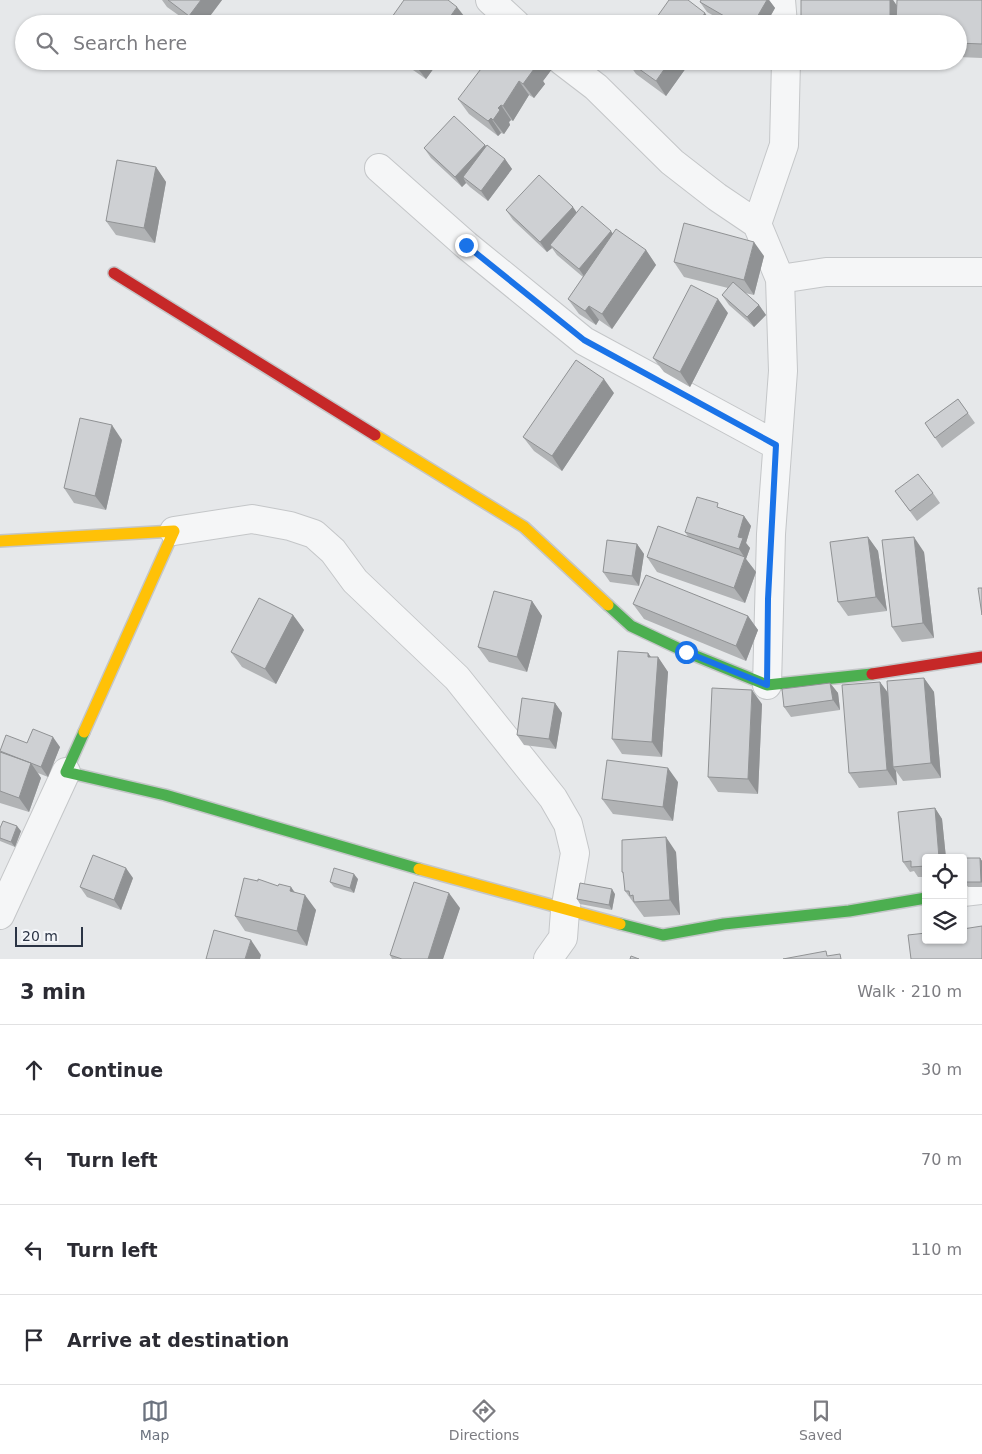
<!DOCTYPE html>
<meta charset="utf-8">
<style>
:root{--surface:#fff;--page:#f7f7f7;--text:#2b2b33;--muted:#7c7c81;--line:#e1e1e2;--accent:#6c737f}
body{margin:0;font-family:"DejaVu Sans",sans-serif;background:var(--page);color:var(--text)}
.controls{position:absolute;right:15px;bottom:15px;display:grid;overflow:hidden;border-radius:5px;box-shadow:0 1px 4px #0004}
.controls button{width:45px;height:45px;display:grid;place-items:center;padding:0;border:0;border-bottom:1px solid var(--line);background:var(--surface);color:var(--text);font:25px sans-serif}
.scale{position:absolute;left:15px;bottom:12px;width:68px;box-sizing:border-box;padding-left:5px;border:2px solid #2b3445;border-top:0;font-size:14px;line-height:18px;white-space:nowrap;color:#2b3445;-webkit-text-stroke:4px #f4f6f9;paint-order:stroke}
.stop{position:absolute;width:15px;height:15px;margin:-11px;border:4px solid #1a73e8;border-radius:50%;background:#fff}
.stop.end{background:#1a73e8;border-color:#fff;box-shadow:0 1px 5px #0008}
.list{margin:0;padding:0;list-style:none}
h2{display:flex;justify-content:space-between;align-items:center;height:65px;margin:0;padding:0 20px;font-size:21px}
h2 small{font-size:16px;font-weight:400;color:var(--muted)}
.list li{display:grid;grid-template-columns:32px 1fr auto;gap:15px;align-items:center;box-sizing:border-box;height:90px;padding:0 20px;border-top:1px solid var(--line)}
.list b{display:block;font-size:19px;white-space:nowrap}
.list em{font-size:16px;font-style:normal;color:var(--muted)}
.icon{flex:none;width:28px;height:28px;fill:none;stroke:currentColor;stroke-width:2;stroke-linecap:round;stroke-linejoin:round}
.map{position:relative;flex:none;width:982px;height:959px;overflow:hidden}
.search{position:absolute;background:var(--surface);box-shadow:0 1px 4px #0004;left:15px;right:15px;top:15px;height:55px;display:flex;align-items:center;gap:12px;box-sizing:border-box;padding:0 18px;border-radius:28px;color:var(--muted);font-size:19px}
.sheet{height:425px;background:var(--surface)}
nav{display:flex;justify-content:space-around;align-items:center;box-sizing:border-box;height:70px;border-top:1px solid var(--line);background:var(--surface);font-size:14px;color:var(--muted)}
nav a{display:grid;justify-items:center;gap:2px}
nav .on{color:var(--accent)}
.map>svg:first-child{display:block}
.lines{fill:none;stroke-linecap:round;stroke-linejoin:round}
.street-casing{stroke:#c4c6c8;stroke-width:30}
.fast-casing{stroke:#c4c6c8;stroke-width:14}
.slow-casing{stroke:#c4c6c8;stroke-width:14}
.jam-casing{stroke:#c4c6c8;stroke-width:14}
.street{stroke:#f5f6f7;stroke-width:28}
.fast{stroke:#4caf50;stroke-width:11}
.slow{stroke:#ffc107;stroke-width:11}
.jam{stroke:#c62828;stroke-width:11}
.wall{fill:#b1b3b5}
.shaded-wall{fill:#909294}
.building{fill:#ced0d3;stroke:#909294}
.route{stroke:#1a73e8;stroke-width:6}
</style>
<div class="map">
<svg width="982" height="959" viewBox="0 0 982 959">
<rect width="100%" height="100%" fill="#e6e8ea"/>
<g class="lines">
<defs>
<path id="street" d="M490,0L516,24
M781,0L783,24
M562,61L596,87L672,162L717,197L757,224
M379,168L466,245L584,341L776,445
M780,279L826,272H982
M174,531L252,519L290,526L314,534L333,551L355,581L457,678L553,798L568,824L575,853L565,911L563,938L548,959
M767,685L771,534L783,371L780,279L757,224L784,145L786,61
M963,892L982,890
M0,915L66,772"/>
<path id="fast" d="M608,605L631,626L686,652L767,685L872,674
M84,732L66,772L165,795L419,869
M620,924L663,935L724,924L849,911L926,898"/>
<path id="slow" d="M375,435L524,527L608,605
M0,541L174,531L84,732
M419,869L620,924"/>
<path id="jam" d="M114,273L375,435
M872,674L982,657"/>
</defs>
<!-- street casing -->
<use href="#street" class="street-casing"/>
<!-- fast casing -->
<use href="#fast" class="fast-casing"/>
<!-- slow casing -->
<use href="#slow" class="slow-casing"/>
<!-- jam casing -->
<use href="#jam" class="jam-casing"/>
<!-- street -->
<use href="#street" class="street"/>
<!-- fast -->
<use href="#fast" class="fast"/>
<!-- slow -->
<use href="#slow" class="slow"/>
<!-- jam -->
<use href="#jam" class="jam"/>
</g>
<!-- wall -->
<path class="wall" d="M162,0H222L204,24H191L167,7Z
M701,0H769L775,8L766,24H728L707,12L700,2Z
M890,0H893L896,5L982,0V58L958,57V24H801Z
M400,61H439L426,79Z
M627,61H691L666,96L636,74Z
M552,69L543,81L545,84L534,98L529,95L513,121L511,120L509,122L510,125L504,134L501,133L498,136L469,114L458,99Z
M485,145L505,159L512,169L488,201L470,187L466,183L462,187L431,158L424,148Z
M156,167L166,182L155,243L116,235L106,221Z
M506,210L577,213L613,234L646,250L656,265L612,329L599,320L596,325L579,314L568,299L583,277L557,255L552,248L547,252L513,220Z
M764,256L754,295L745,293L759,305L766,315L754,327L729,305L722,295L728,288L684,277L674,262Z
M728,313L690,387L664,372L653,358Z
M614,393L562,471L534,451L523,437Z
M958,399L975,423L942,448L925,423Z
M122,440L106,510L74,503L64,488Z
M895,491L933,493L940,503L917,521Z
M721,509L744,516L751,526L746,543L750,548L746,559L756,572L745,603L657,572L647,557L689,538L685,532Z
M868,537L878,551L887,611L848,616L838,602Z
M637,544L644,554L639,586L610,582L603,572Z
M924,552L934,638L902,642L892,627Z
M532,601L542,616L527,672L489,662L478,647Z
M633,604L748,616L758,630L746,661L644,619Z
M293,615L304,630L276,684L242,667L231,652Z
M648,653L651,657H658L668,672L662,757L622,754L612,739Z
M924,678L934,692L941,778L903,781L896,771L897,785L859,788L849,773L880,682L888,693Z
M830,683L838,693L840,710L791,717L784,707Z
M555,703L562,713L556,749L524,745L517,735Z
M762,704L758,794L718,792L708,777Z
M27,743L60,747L48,777L38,773L41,778L29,812L0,803V752L2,753L0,751Z
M678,782L673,821L613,814L602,799Z
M935,808L942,819L946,858H926V877H918L914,871L910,872L903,862Z
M21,831L15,847L0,841V838Z
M676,852L680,915L644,917L625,891L624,875L622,872Z
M980,858L982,861V887H968L964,882Z
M133,878L121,910L87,897L80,887Z
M358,879L354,893L334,887L330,882Z
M295,893L316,910L307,946L245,931L235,916Z
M615,894L612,910L580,904L577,899Z
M460,908L443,959H392L390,955Z"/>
<!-- shaded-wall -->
<path class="shaded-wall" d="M201,0H222L204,24H195L189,16Z
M767,0H769L775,8L766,24H753Z
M890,0H893L900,10V24H890Z
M457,7L468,21L466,24H445Z
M705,13L713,24H697Z
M418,61H439L426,79L415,65Z
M536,61H547L552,69L543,81L545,84L534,98L523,84L532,67Z
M670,61H691L666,96L656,81Z
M519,81L529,95L513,121L503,106Z
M501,105L511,120L509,122L510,125L504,134L493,120L498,108Z
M491,118L501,133L498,136L488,121Z
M485,145L492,155L463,177L466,183L462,187L455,177Z
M505,159L512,169L488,201L481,191Z
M156,167L166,182L155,243L144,228Z
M573,207L580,217L550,245L552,248L547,252L540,242Z
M611,231L618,241L586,279L579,269Z
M754,242L764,256L754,295L744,280Z
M646,250L656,265L612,329L602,314Z
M718,299L728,313L690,387L680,372Z
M759,305L766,315L754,327L747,317Z
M589,306L599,320L596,325L585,311Z
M604,379L614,393L562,471L552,456Z
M112,425L122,440L106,510L95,496Z
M744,516L751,526L746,543L750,548L746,559L756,572L745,603L734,588L745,558L739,549L738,537Z
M868,537L878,551L887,611L876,597Z
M914,537L924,552L934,638L923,623Z
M637,544L644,554L639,586L632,576Z
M532,601L542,616L527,672L517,657Z
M293,615L304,630L276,684L265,669Z
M748,616L758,630L746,661L736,646Z
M648,653L657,666L658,657L668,672L662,757L652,742Z
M924,678L934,692L941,778L931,763Z
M880,682L891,697L893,767L896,771L897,785L887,770Z
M830,683L838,693L840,710L833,700Z
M752,690L762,704L758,794L748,779Z
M555,703L562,713L556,749L549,739Z
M53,737L60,747L48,777L41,767Z
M31,763L41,778L29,812L19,798Z
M668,768L678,782L673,821L663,807Z
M935,808L942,819L946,858H939Z
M17,826L21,831L15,847L11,842Z
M666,837L676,852L680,915L670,900Z
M980,858L982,861V883L981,882Z
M126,868L133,878L121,910L114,900Z
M354,874L358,879L354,893L350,888Z
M291,887L301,901L290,891Z
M612,889L615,894L612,910L609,905Z
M449,893L460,908L443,959H428Z
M305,895L316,910L307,946L297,931Z
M251,940L261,955L260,959H245Z"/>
<!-- building -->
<path class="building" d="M168,0H201L189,16Z
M404,0H448L457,7L445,24H387Z
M669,0H688L705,13L697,24H652Z
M701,0H767L753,24H738L700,2Z
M801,0H890V24H801Z
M897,0H982V44L958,43V24H896Z
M411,61H418L415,65Z
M487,61H536L532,67L534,69L523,84L519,81L503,106L501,105L498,108L500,110L493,120L491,118L488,121L458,99Z
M628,61H670L656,81Z
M454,116L485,145L455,177L424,148Z
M487,145L505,159L481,191L463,177Z
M117,160L156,167L144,228L106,221Z
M539,175L573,207L540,242L506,210Z
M582,206L611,231L579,269L550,245Z
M684,223L754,242L744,280L674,262Z
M616,229L646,250L602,314L589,306L585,311L568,299Z
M733,282L759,305L747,317L722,295Z
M691,285L718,299L680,372L653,358Z
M576,360L604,379L552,456L523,437Z
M958,399L968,413L935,438L925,423Z
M80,418L112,425L95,496L64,488Z
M918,474L933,493L910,511L895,491Z
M697,497L718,503L717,507L744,516L738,537L743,538L739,549L685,532Z
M658,526L745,557L734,588L647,557Z
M868,537L876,597L838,602L830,542Z
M914,537L923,623L892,627L882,540Z
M607,540L637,544L632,576L603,572Z
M646,575L748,616L736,646L633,604Z
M978,588H982V615Z
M494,591L532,601L517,657L478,647Z
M259,598L293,615L265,669L231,652Z
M618,651L648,653V657H658L652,742L612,739Z
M924,678L931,763L893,767L887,681Z
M880,682L887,770L849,773L842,685Z
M830,683L833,700L784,707L782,689Z
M712,688L752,690L748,779L708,777Z
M522,698L555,703L549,739L517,735Z
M33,729L53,737L41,767L0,751L6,735L27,743Z
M0,752L31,763L19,798L0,791Z
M607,760L668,768L663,807L602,799Z
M935,808L939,858H926V866L911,867V861L903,862L898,812Z
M3,821L17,826L11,842L0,838V828Z
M666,837L670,900L634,902L633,895L630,896L629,891H625L623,872H622V840Z
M93,855L126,868L114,900L80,887Z
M964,858H980L981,882H964Z
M334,868L354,874L350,888L330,882Z
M244,878L258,881V879L278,886L279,884L291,887L290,891L305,895L297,931L235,916Z
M414,882L449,893L428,959H402L390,955Z
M580,883L612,889L609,905L577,899Z
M982,926V959H911L908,935L926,933V940H963V929Z
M214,930L251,940L245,959H206Z
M826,951L827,956L840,954L841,959H783Z
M631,956L639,959H630Z"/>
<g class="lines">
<!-- route -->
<path class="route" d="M466,245L584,340L776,445L768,599L767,685L686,652"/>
</g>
</svg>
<div class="controls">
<button><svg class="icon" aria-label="locate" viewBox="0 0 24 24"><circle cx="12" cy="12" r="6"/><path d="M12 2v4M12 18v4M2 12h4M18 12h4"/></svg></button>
<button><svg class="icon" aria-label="layers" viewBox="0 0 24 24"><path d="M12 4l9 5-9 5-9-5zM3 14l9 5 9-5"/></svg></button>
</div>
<div class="scale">20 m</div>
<div class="stop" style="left:686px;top:652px"></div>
<div class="stop end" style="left:466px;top:245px"></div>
<div class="search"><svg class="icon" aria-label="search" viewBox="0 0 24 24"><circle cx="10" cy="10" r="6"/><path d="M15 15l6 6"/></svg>Search here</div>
</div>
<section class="sheet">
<h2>3 min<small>Walk · 210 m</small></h2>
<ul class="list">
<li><svg class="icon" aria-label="ahead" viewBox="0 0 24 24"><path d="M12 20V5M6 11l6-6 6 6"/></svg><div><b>Continue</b></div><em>30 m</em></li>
<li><svg class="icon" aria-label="left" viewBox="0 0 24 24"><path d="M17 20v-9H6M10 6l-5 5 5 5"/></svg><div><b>Turn left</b></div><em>70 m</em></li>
<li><svg class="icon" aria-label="left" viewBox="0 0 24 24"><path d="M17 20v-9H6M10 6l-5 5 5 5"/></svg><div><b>Turn left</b></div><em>110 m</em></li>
<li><svg class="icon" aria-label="arrive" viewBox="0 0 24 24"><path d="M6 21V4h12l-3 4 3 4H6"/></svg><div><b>Arrive at destination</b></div></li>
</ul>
</section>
<nav>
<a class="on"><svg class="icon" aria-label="map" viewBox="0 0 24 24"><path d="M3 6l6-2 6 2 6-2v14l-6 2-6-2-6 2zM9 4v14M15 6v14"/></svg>Map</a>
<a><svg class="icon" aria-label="directions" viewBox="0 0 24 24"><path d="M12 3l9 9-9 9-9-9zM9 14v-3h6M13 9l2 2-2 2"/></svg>Directions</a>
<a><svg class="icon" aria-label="saved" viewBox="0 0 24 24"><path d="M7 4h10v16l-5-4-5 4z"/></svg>Saved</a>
</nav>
